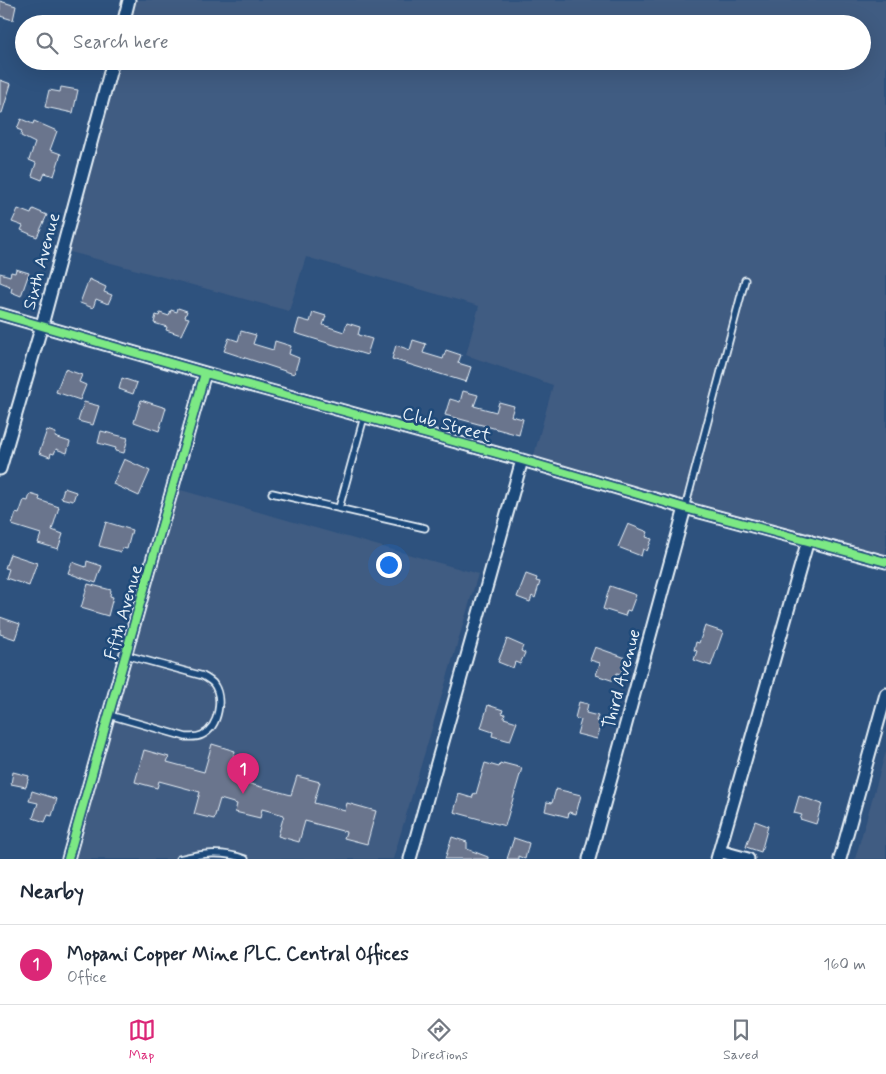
<!DOCTYPE html>
<style>
:root{--surface:#fff;--page:#f2f2f3;--text:#1f2937;--muted:#747a83;--line:#e0e1e3;--accent:#db2777}
body{margin:0;font-family:Mynerve,sans-serif;background:var(--page);color:var(--text)}
.you{position:absolute;left:388px;top:564px;width:18px;height:18px;margin:-12px;border:4px solid #fff;border-radius:50%;background:#1a73e8;box-shadow:0 0 0 8px #1a73e833}
.badge{display:grid;place-items:center;width:32px;height:32px;border-radius:50%;background:var(--accent);color:#fff;font-size:16px;font-weight:700}
.pin{position:absolute;translate:-50% -41px;filter:drop-shadow(0 1px 2px #0008)}
.pin::after{content:'';position:absolute;top:26px;width:18px;height:15px;background:inherit;clip-path:polygon(0 0,100% 0,50% 100%)}
.list{margin:0;padding:0;list-style:none}
h2{display:flex;justify-content:space-between;align-items:center;height:65px;margin:0;padding:0 20px;font-size:21px}
h2 small{font-size:16px;font-weight:400;color:var(--muted)}
.list li{display:grid;grid-template-columns:32px 1fr auto;gap:15px;align-items:center;box-sizing:border-box;height:80px;padding:0 20px;border-top:1px solid var(--line)}
.list b{display:block;font-size:19px;white-space:nowrap}
.list p{margin:0;font-size:16px;white-space:nowrap;color:var(--muted)}
.list em{font-size:16px;font-style:normal;color:var(--muted)}
.icon{flex:none;width:28px;height:28px;fill:none;stroke:currentColor;stroke-width:2;stroke-linecap:round;stroke-linejoin:round}
.map{position:relative;flex:none;width:886px;height:859px;overflow:hidden}
.search{position:absolute;background:var(--surface);box-shadow:0 5px 20px #0002;left:15px;right:15px;top:15px;height:55px;display:flex;align-items:center;gap:12px;box-sizing:border-box;padding:0 18px;border-radius:28px;color:var(--muted);font-size:19px}
.sheet{height:145px;background:var(--surface)}
nav{display:flex;justify-content:space-around;align-items:center;box-sizing:border-box;height:70px;border-top:1px solid var(--line);background:var(--surface);font-size:14px;color:var(--muted)}
nav a{display:grid;justify-items:center;gap:2px}
nav .on{color:var(--accent)}
.map>svg:first-child{display:block}
.built{fill:#405c82}
.building{fill:#6b748d;stroke:#e8f1f8}
.lines{fill:none;stroke-linecap:round;stroke-linejoin:round}
.lane-casing{stroke:#e8f1f8;stroke-width:9}
.street-casing{stroke:#e8f1f8;stroke-width:15}
.lane{stroke:#1f4a7a;stroke-width:5.5}
.street{stroke:#1f4a7a;stroke-width:11}
.cycleway-casing{stroke:#1f4a7a;stroke-width:11}
.cycleway{stroke:#7ce984;stroke-width:8}
.labels{text-anchor:middle;stroke-width:5;stroke-linejoin:round;paint-order:stroke}
.street-label{font-size:18px;fill:#e8f1f8;stroke:#1f4a7a}
</style>
<div class="map">
<svg width="886" height="859" viewBox="0 0 886 859">
<rect width="100%" height="100%" fill="#2e527e"/>
<filter id="ink" filterUnits="userSpaceOnUse"><feTurbulence type="fractalNoise" baseFrequency=".02" numOctaves="2"/><feDisplacementMap in="SourceGraphic" scale="10" xChannelSelector="R" yChannelSelector="G"/><feConvolveMatrix kernelMatrix="1 2 1 2 8 2 1 2 1" color-interpolation-filters="sRGB"/></filter>
<g filter="url(#ink)">
<!-- built -->
<path class="built" d="M130,0H886V558L533,459L553,385L466,355L479,306L306,257L289,311L63,250L113,61H862V24H124Z
M177,489L478,574L393,859H72Z
M886,751V859H855Z"/>
<!-- building -->
<path class="building" d="M0,1L16,6L13,20L0,16Z
M0,80L11,84L2,113H0Z
M61,87L78,90L73,113L45,107L49,90L60,92Z
M21,119L33,124L34,121L57,131L50,150L61,154L54,176L45,173L42,180L32,176L36,163L29,160L35,143L21,136L22,131L17,129Z
M18,209L31,214L33,209L47,215L37,237L21,230L23,226L12,222Z
M16,269L29,273L21,296L11,292L12,288L9,287L10,286L0,282V273L10,276L11,272L15,273Z
M89,279L106,287L104,292L112,295L108,304L96,299L93,308L80,303Z
M178,308L187,311L185,317L189,318L181,335L166,330L167,327L154,323L156,315L159,316L160,313L169,316L171,310L177,312Z
M313,312L326,316L323,325L344,332L347,323L360,327L358,335L372,339L367,355L295,333L299,319L310,322Z
M241,331L256,335L253,344L273,350L275,341L291,346L289,354L299,358L294,374L224,351L229,338L238,341Z
M413,340L426,344L423,353L443,359L446,350L461,355L458,363L471,367L466,382L392,359L396,345L410,350Z
M65,369L82,375L79,382L86,385L80,400L56,392Z
M122,378L137,383L133,394L119,389Z
M463,391L478,395L474,406L496,412L499,402L514,406L511,416L523,419L519,435L445,415L450,399L460,402Z
M141,400L166,408L159,431L134,422Z
M84,402L99,406L93,425L78,421Z
M47,430L56,433L55,437L70,442L67,453L56,449L54,454L51,453L50,457L39,453Z
M101,431L128,438L124,453L115,451L116,448L98,443Z
M124,459L150,471L139,496L113,484Z
M64,488L76,492L73,501L61,498Z
M30,494L40,497L39,500L59,507L52,530L63,534L58,549L38,543L41,534L12,525L16,513L19,514L24,500L28,501Z
M106,522L132,530L127,549L122,548L121,552L99,546Z
M628,524L648,532L646,537L652,539L647,551L643,549L641,556L618,547Z
M10,554L37,563L29,586L6,578L9,569L5,568Z
M87,561L102,566L96,583L68,573L72,562L86,567Z
M526,574L537,578L536,581L540,582L535,598L532,596L530,602L517,597Z
M88,584L111,590L110,596L113,597L108,616L81,608Z
M610,586L636,595L630,611L627,610L625,616L603,609Z
M0,617L20,624L15,639L0,634Z
M705,626L723,632L711,666L694,660L697,651L694,650L696,642L699,643Z
M507,639L523,646L521,651L525,653L520,664L515,662L513,668L498,662Z
M595,647L626,658L621,674L617,673L614,681L596,675L600,663L590,660Z
M579,702L588,704L586,713L598,716L596,721L602,722L597,739L577,734L581,720L575,718Z
M488,705L503,710L502,713L505,714L504,718L517,722L510,741L492,736L493,732L481,728Z
M212,744L235,751L228,778L291,795L297,776L320,782L314,803L345,811L347,803L376,811L367,844L344,838L346,832L305,821L299,842L278,836L284,815L262,809L260,818L235,812L237,804L220,799L214,819L194,814L200,792L159,781L157,788L135,782L144,750L169,757L167,762L204,772Z
M485,763L499,767L500,764L503,765V763L522,768L505,826L454,812L459,794L472,798L474,793L476,794Z
M13,772L29,776L26,787L11,784Z
M556,789L581,795L576,814L569,812L568,817L545,811L547,802L552,803Z
M32,791L57,799L52,816L48,815L45,822L33,818L38,803L29,801Z
M799,796L822,804L816,824L800,819L802,815L794,813Z
M755,821L768,826L761,852L746,847Z
M452,837L467,842V849L488,857V859H445Z
M514,838L529,843L525,859L518,856V859H507Z"/>
<g class="lines">
<defs>
<path id="lane" d="M272,493L425,528
M339,508L364,417
M685,508L745,280
M109,715L186,737C192,737 196,738 202,735C219,727 224,697 213,683C210,680 206,678 203,676L126,655
M179,859C202,853 223,851 245,859"/>
<path id="street" d="M123,24L129,0
M0,314L205,373L522,460L685,508L886,562
M0,469L42,325L113,61
M719,851L748,859
M68,859L205,373
M410,859L522,460
M589,859L685,508
M717,859L808,540
M840,859L886,694"/>
</defs>
<!-- lane casing -->
<use href="#lane" class="lane-casing"/>
<!-- street casing -->
<use href="#street" class="street-casing"/>
<!-- lane -->
<use href="#lane" class="lane"/>
<!-- street -->
<use href="#street" class="street"/>
<defs>
<path id="cycleway" d="M0,314L205,373L522,460L685,508L886,562
M68,859L205,373"/>
</defs>
<!-- cycleway casing -->
<use href="#cycleway" class="cycleway-casing"/>
<!-- cycleway -->
<use href="#cycleway" class="cycleway"/>
</g>
</g>
<g class="labels">
<!-- street labels -->
<g class="street-label">
<text transform="translate(41 261) rotate(-75)" y="6">Sixth Avenue</text>
<text transform="translate(447 424) rotate(15)" y="6">Club Street</text>
<text transform="translate(123 612) rotate(-74)" y="6">Fifth Avenue</text>
<text transform="translate(621 679) rotate(-75)" y="6">Third Avenue</text>
</g>
</g>
</svg>
<div class="you"></div>
<div class="pin badge" style="left:243px;top:794px">1</div>
<div class="search"><svg class="icon" aria-label="search" viewBox="0 0 24 24"><circle cx="10" cy="10" r="6"/><path d="M15 15l6 6"/></svg>Search here</div>
</div>
<section class="sheet">
<h2>Nearby<small></small></h2>
<ul class="list">
<li><span class="badge">1</span><div><b>Mopani Copper Mine PLC. Central Offices</b><p>Office</p></div><em>160 m</em></li>
</ul>
</section>
<nav>
<a class="on"><svg class="icon" aria-label="map" viewBox="0 0 24 24"><path d="M3 6l6-2 6 2 6-2v14l-6 2-6-2-6 2zM9 4v14M15 6v14"/></svg>Map</a>
<a><svg class="icon" aria-label="directions" viewBox="0 0 24 24"><path d="M12 3l9 9-9 9-9-9zM9 14v-3h6M13 9l2 2-2 2"/></svg>Directions</a>
<a><svg class="icon" aria-label="saved" viewBox="0 0 24 24"><path d="M7 4h10v16l-5-4-5 4z"/></svg>Saved</a>
</nav>
